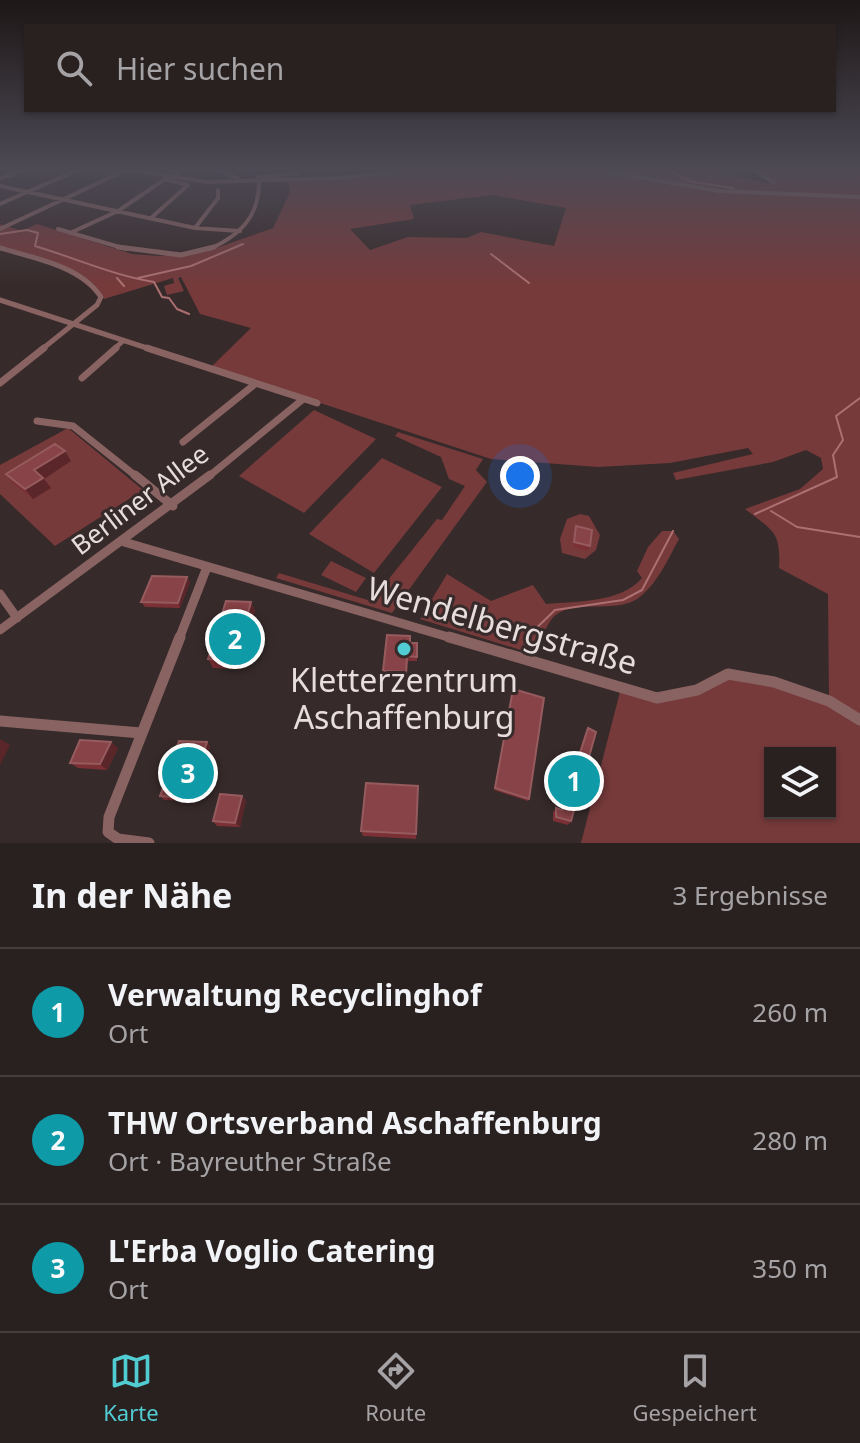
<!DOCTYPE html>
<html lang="de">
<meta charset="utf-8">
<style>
:root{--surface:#292020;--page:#312829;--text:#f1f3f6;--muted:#a5a3a5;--line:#453e3e;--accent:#51ccd3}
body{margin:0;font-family:"Noto Sans",sans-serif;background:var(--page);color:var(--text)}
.controls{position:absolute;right:24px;bottom:24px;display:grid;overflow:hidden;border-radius:0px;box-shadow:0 2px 6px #0004}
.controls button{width:72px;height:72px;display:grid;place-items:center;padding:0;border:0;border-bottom:2px solid var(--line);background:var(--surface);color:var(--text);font:40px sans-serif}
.you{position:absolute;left:520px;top:476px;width:28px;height:28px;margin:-20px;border:6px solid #fff;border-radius:50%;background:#1a73e8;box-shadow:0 0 0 12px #1a73e833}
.badge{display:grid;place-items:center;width:52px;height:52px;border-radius:50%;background:var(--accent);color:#fff;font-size:26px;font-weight:700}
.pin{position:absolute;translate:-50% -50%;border:4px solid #fff;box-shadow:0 2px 8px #0006}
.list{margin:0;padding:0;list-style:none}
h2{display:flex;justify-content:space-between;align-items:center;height:104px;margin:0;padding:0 32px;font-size:34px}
h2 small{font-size:26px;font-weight:400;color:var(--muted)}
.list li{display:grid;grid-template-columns:52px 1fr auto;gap:24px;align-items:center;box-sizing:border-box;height:128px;padding:0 32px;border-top:2px solid var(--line)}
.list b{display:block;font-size:30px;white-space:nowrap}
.list p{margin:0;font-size:26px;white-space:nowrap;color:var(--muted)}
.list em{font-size:26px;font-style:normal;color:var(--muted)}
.icon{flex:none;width:44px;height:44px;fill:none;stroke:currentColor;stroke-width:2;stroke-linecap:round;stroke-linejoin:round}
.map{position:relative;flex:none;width:860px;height:843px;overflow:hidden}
.search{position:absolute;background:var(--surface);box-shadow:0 2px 6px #0004;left:24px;right:24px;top:24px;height:88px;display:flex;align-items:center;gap:20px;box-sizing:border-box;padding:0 28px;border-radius:0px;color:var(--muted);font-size:30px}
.sheet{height:488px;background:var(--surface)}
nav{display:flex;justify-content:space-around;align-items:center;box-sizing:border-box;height:112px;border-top:2px solid var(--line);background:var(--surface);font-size:22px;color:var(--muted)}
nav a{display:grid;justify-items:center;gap:4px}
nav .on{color:var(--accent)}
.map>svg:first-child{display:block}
.green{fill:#763a3b;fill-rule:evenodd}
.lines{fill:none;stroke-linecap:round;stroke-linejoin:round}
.stream{stroke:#ad7072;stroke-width:2}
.minor-far4{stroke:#896362;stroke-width:4}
.minor-far3{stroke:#896362;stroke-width:5}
.minor-far2{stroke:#896362;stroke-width:7}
.minor-far1{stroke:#896362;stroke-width:9}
.minor{stroke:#896362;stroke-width:11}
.wall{fill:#7b3035}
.shaded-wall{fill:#5b2629}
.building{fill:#874347;stroke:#965b5e;stroke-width:2}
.poi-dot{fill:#51ccd3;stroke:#372a2a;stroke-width:3}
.labels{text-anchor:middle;stroke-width:6;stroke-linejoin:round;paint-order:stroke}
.street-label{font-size:26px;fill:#e6dddc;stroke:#372a2a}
.near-street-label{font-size:32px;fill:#e6dddc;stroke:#372a2a}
.near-poi-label{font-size:32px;fill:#e6dddc;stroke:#372a2a}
</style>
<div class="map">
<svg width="860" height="843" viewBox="0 0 860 843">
<rect width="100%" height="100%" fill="#372a2a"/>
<!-- green -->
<path class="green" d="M437,169H579L616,174L600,169H702L777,185L752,169H860V843H581L621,688L657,698L728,674L829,700L828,594L779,568C781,531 773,531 745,509L800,489L823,469L821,458L806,450L773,462L676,480L673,473L753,454L748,448L670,463L598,467L491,459L211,367L251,328L200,314L181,277L178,278L184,291L167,295L164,286L174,283L173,278L104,299C93,268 30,255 0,246V224L22,231L37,224L132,254L159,256L214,249L273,228L290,192L288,181ZM492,195L566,208L554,246L481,232L467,238L408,237L370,250L350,229L414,219L410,205ZM770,753H830V813H770Z
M314,410L376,439L304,513L239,476Z
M68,428L143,490L55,546L0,494V465Z
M398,432L483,459L476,470L487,482L392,613L276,578L279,573L371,601L437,519L442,520L465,486L449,479L441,457L395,436Z
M382,458L442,487L374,573L309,534Z
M580,514L589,516L600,535L596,550L585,559L562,553L560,539L567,519Z
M662,531H673L679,539C668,559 658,582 641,596C618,617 570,595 551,620C544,630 539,644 534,654L420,619L447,574L491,601L533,585L546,604C578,601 620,603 642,578L637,571L648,547Z
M331,561L366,578L356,592L321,575Z"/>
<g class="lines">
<!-- stream -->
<path class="stream" d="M665,169L692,182L733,188
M0,234L27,230L38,233L35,246C75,258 112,275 154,282L162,297L169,298L177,309L189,314
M491,254L529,283
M117,278L124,286
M138,278L191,266L243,244
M771,511L797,527L860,537
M755,514L837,477L833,455L843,440L836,416L860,398
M525,639L555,610L623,600L642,590L673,531"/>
<!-- minor-far4 -->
<path class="minor-far4" d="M126,169L207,182L339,178L425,169
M161,169L182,171L176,176
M214,169L238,178
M284,169L297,172
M591,169L719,191L860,197
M753,169L774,183
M258,177L299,173
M0,178L29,169
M0,186L195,228L240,231
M0,204L80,169
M151,218L188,185L165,179
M195,228L218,198V190
M0,229L128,169
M58,229L126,249
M70,233L118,211L171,175
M0,248L4,249
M210,249C242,234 260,215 259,179"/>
<!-- minor-far3 -->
<path class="minor-far3" d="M118,247L181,255L214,247
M0,248C34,258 81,266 101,297L97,305L41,350
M0,300L153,350
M113,350L123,341"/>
<!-- minor-far2 -->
<path class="minor-far2" d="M147,348L317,403
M82,378L116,348
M0,383L44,348
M37,421L73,426L137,477
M183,442L255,384
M208,477L302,400"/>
<!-- minor-far1 -->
<path class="minor-far1" d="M135,475L173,506
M124,542L455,639
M0,594L17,618
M0,630L210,475
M179,639L207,567"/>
<!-- minor -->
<path class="minor" d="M449,637L657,698L697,690L728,674L774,682L829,701L860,720
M0,721L141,733
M149,843L118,839L108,832L109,817L180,637"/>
</g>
<!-- wall -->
<path class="wall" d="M71,461L44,479L51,488L33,499L14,484L6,474Z
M576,526L590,546L588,551L573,547Z
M187,577L190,582L180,608L145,607L141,602Z
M251,602L255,611L240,669L213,668L208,659Z
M417,643V661H408L407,676L384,675L383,671Z
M513,689L529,799L528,801L494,790Z
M588,728L571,821L568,825L553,821V812L556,808L560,809L585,734Z
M210,746L194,801L164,800L160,796Z
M118,748L107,770L78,768L70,763Z
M418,792L416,839L363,836L361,831Z
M246,800L240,827L217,826L213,821Z"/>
<!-- shaded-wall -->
<path class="shaded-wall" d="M65,451L71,461L44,479L51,488L33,499L25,489L34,470Z
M187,577L190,582L180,608L178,603Z
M251,602L255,611L240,669L235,660Z
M0,739L10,745L0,765Z
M111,742L118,748L107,770L100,764Z
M207,742L210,746L194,801L190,798Z
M242,796L246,800L240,827L235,823Z"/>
<!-- building -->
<path class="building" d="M55,444L65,451L34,470L43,478L25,489L6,474Z
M576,526L592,530L590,546L574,542Z
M152,576L187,577L178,603L141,602Z
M226,601L251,602L235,660L208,659Z
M387,635L410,636V643H417V657L407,656L406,672L383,671Z
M513,689L544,698L529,799L495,788Z
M588,728L596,732L571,821L556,817V808L562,810Z
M80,740L111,742L100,764L70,763Z
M179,741L207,742L190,798L160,796Z
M366,783L418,786L416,834L361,831Z
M220,794L242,796L235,823L213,821Z"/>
<!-- sky -->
<linearGradient id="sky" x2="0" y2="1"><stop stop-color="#1e1717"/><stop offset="0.59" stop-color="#4d4a55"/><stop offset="1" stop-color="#4d4a55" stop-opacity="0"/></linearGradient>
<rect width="860" height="287" fill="url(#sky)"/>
<!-- markers -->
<circle class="poi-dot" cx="404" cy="649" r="8"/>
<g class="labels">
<!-- street labels -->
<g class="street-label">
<text transform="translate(140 500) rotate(-37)" y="9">Berliner Allee</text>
</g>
<!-- near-street labels -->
<g class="near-street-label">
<text transform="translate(502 626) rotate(16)" y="11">Wendelbergstraße</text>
</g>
<!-- near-poi labels -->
<g class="near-poi-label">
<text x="404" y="692">Kletterzentrum<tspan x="404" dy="37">Aschaffenburg</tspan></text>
</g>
</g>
</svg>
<div class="controls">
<button><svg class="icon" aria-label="layers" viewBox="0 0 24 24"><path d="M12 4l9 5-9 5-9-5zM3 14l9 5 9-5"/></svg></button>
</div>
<div class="you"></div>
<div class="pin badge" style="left:574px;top:781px;background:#0f9aa8">1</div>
<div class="pin badge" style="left:235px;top:639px;background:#0f9aa8">2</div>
<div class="pin badge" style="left:188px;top:773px;background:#0f9aa8">3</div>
<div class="search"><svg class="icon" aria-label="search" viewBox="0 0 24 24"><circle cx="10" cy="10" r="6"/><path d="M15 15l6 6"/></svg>Hier suchen</div>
</div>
<section class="sheet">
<h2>In der Nähe<small>3 Ergebnisse</small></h2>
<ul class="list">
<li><span class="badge" style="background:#0f9aa8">1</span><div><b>Verwaltung Recyclinghof</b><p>Ort</p></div><em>260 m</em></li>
<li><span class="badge" style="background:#0f9aa8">2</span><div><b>THW Ortsverband Aschaffenburg</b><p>Ort · Bayreuther Straße</p></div><em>280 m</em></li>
<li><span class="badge" style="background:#0f9aa8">3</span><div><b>L'Erba Voglio Catering</b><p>Ort</p></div><em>350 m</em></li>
</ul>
</section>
<nav>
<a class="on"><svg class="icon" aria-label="map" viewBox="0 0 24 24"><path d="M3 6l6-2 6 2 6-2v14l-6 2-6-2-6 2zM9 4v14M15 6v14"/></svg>Karte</a>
<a><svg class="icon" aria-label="directions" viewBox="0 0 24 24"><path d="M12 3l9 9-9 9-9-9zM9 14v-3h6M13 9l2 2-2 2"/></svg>Route</a>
<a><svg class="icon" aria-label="saved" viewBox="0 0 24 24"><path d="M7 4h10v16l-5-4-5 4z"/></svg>Gespeichert</a>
</nav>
